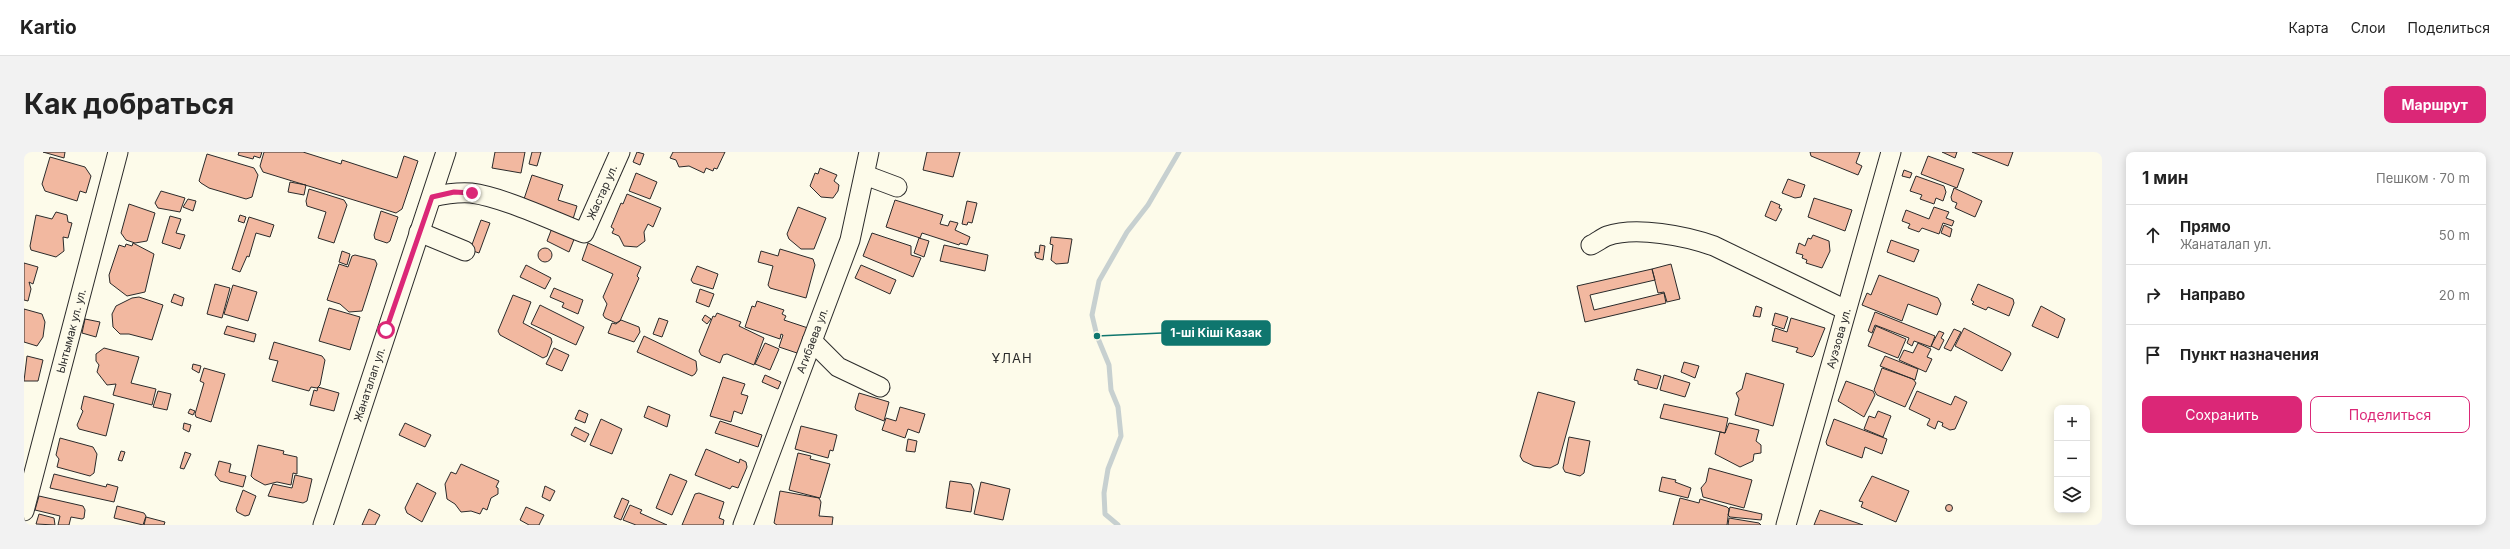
<!DOCTYPE html>
<html lang="ru">
<meta charset="utf-8">
<style>
:root{--surface:#fff;--page:#f2f2f2;--text:#222;--muted:#767676;--line:#e0e0e0;--accent:#db2777}
body{margin:0;font-family:Inter,sans-serif;background:var(--page);color:var(--text)}
.controls{position:absolute;right:12px;bottom:12px;display:grid;overflow:hidden;border-radius:8px;box-shadow:0 2px 10px #0003}
.controls button{width:36px;height:36px;display:grid;place-items:center;padding:0;border:0;border-bottom:1px solid var(--line);background:var(--surface);color:var(--text);font:20px sans-serif}
.stop{position:absolute;width:12px;height:12px;margin:-9px;border:3px solid #db2777;border-radius:50%;background:#fff}
.stop.end{background:#db2777;border-color:#fff;box-shadow:0 1px 4px #0008}
.list{margin:0;padding:0;list-style:none}
h2{display:flex;justify-content:space-between;align-items:center;height:52px;margin:0;padding:0 16px;font-size:17px}
h2 small{font-size:13px;font-weight:400;color:var(--muted)}
.list li{display:grid;grid-template-columns:26px 1fr auto;gap:12px;align-items:center;box-sizing:border-box;height:60px;padding:0 16px;border-top:1px solid var(--line)}
.list b{display:block;font-size:15px;white-space:nowrap}
.list p{margin:0;font-size:13px;white-space:nowrap;color:var(--muted)}
.list em{font-size:13px;font-style:normal;color:var(--muted)}
.actions{display:flex;gap:8px;padding:12px 16px}
.actions a{flex:1;padding:9px 0;border:1px solid var(--accent);border-radius:8px;text-align:center;font-size:14px;color:var(--accent)}
.actions .main{background:var(--accent);color:#fff}
.icon{flex:none;width:22px;height:22px;fill:none;stroke:currentColor;stroke-width:2;stroke-linecap:round;stroke-linejoin:round}
.map{position:relative;flex:none;width:2078px;height:373px;overflow:hidden;border-radius:8px}
header{display:flex;align-items:center;gap:24px;box-sizing:border-box;height:56px;padding:0 20px;background:var(--surface);border-bottom:1px solid var(--line)}
header strong{font-size:19px}
nav{display:flex;gap:22px;margin-inline-start:auto;font-size:14px}
.intro{display:flex;align-items:center;justify-content:space-between;box-sizing:border-box;height:96px;padding:0 24px}
h1{margin:0;font-size:28px}
.button{padding:10px 18px;border-radius:8px;background:var(--accent);color:#fff;font-size:14px;font-weight:700}
main{display:flex;gap:24px;padding:0 24px}
aside{flex:1;background:var(--surface);border-radius:8px;box-shadow:0 2px 10px #0003}
.map>svg:first-child{display:block}
.lines{fill:none;stroke-linecap:round;stroke-linejoin:round}
.stream{stroke:#c7d0d0;stroke-width:5}
.building{fill:#f2b8a0;stroke:#2b2b2b}
.minor-casing{stroke:#2b2b2b;stroke-width:21}
.minor{stroke:#fdfbea;stroke-width:19}
.route{stroke:#db2777;stroke-width:5}
.labels{text-anchor:middle;stroke-width:3;stroke-linejoin:round;paint-order:stroke}
.street-label{font-size:11px;fill:#2b2b2b;stroke:#fdfbea}
.quarter-label{font-size:13px;letter-spacing:1px;fill:#2b2b2b;stroke:#fdfbea}
.leader{fill:none;stroke:#0f766e;stroke-width:1.5}
.callout-dot{fill:#0f766e;stroke:#fdfbea;stroke-width:1.5}
.callout{fill:#0f766e;stroke:#0f766e;stroke-width:1.5}
.callout-label{font-size:12px;text-anchor:middle;font-weight:bold;fill:#fff}
</style>
<header>
<strong>Kartio</strong>
<nav><a>Карта</a><a>Слои</a><a>Поделиться</a></nav>
</header>
<div class="intro"><h1>Как добраться</h1><a class="button">Маршрут</a></div>
<main>
<div class="map">
<svg width="2078" height="373" viewBox="0 0 2078 373">
<rect width="100%" height="100%" fill="#fdfbea"/>
<g class="lines">
<!-- stream -->
<path class="stream" d="M1094,373L1081,362L1080,341L1084,317L1097,284L1094,255L1087,238L1085,213L1073,184L1068,163L1075,129L1103,80L1124,53L1155,0"/>
</g>
<!-- building -->
<path class="building" d="M19,0H41L40,6Z
M215,0H238L236,6L230,4L229,7L214,3Z
M240,0H279L317,12L318,8L373,26L380,4L394,9L378,57L372,61L239,20L236,14Z
M471,0H501L497,21L468,16Z
M508,0H517L513,14L505,12Z
M613,0L620,2L616,13L609,10Z
M649,0H701L693,17L690,16L689,19L682,16L680,21L665,14L655,15L652,8L646,6Z
M903,0H936L929,25L899,18Z
M1786,0H1836L1832,11L1838,14L1834,23L1787,4Z
M1918,0H1933L1931,6Z
M1948,0H1989L1984,14Z
M183,2L230,16L234,23L228,45L222,47L185,36L177,31L175,29Z
M1904,4L1940,17L1933,36L1897,22Z
M26,5L61,15L67,24L62,41L56,39L53,49L21,39L18,32Z
M796,16L813,23L810,29L815,33L814,39L809,46L797,45L786,34L791,21L794,22Z
M1880,18L1888,21L1886,26L1878,24Z
M612,21L633,30L626,47L605,39Z
M508,23L539,33L534,48L553,54L549,67L500,47Z
M1892,24L1920,34L1922,40L1919,49L1912,46L1910,52L1896,47L1898,43L1886,39Z
M1764,27L1781,33L1777,45L1771,46L1758,41Z
M266,30L282,33L280,43L264,40Z
M1930,36L1958,49L1951,65L1931,56L1933,51L1928,49L1927,45Z
M285,37L320,48L323,53L310,91L294,86L302,60L283,54L282,49Z
M137,39L161,46L156,60L134,56L131,51Z
M603,42L637,56L629,75L624,72L620,80L621,89L613,95L600,94L595,84L588,81L590,77L587,75L597,51L599,52Z
M1790,46L1828,58L1821,79L1784,65Z
M164,47L172,49L169,59L159,55Z
M871,48L919,63L916,72L924,74L926,69L934,71L931,78L946,85L943,93L936,91L935,93L898,81L896,86L862,75Z
M943,49L953,51L948,71L944,70L943,73L938,72Z
M1747,49L1756,53L1755,56L1758,57L1752,69L1741,64Z
M105,52L131,61L123,89L111,91L102,88L97,81Z
M774,55L802,66L790,97H777L765,87L763,82Z
M1910,55L1925,60L1922,66L1930,69L1928,74L1919,71L1915,82L1898,76L1895,80L1884,76L1886,72L1878,69L1882,58L1905,67Z
M357,59L374,65L366,89L363,91L351,87L350,83Z
M32,60L43,63L44,70L48,71L44,86L39,85L40,99L32,105L7,98L6,94L12,63L28,67Z
M216,63L222,65L220,71L214,69Z
M146,64L157,67L152,81L161,83L156,97L138,91Z
M225,65L250,73L246,85L232,81L225,105L223,104L216,120L208,117Z
M457,68L466,71L455,101L446,98Z
M1920,73L1928,77L1926,85L1917,81Z
M528,76L551,85L545,100L523,89Z
M848,81L887,94V103L897,106L889,125L839,104Z
M1789,83L1805,89L1806,99L1798,116L1782,111L1783,108L1778,106L1779,103L1772,101L1775,91L1781,94L1784,86L1787,87Z
M1027,85L1048,87L1044,111L1032,112L1027,108L1029,93L1026,92Z
M895,86L905,89L900,105L890,101Z
M1867,88L1895,98L1890,110L1863,100Z
M109,91L130,102L121,140L103,144L86,131L85,123L95,93L101,95L102,92L108,94Z
M564,91L617,115L613,124L615,126L596,169L592,171L581,166L579,163L583,152L579,145L589,122L558,108Z
M920,93L964,103L961,119L916,109Z
M1016,93L1021,94L1019,108L1012,106L1011,103V100L1015,101Z
M514 103a7 7 0 1 1 14 0a7 7 0 1 1-14 0Z
M756,97L789,107L791,113L782,146L746,136L744,133L749,114L734,110L737,99L754,104Z
M318,99L326,102L323,113L315,110Z
M331,103L351,108L353,112L338,159L325,160L316,152L303,148L315,112L324,115L328,104Z
M0,111L14,115L9,132L5,130L7,137L4,149L0,148Z
M1647,112L1656,147L1643,150L1640,140L1634,141L1628,117Z
M502,113L527,126L521,137L496,125Z
M837,113L872,128L866,142L831,126Z
M673,114L694,122L689,137L669,131L667,128Z
M1628,117L1631,128L1566,143L1570,158L1640,141L1642,151L1561,170L1553,134Z
M1855,123L1914,146L1917,152L1913,163L1884,152L1878,169L1838,153L1843,141L1847,143Z
M191,132L206,136L198,166L183,162Z
M1954,132L1989,147L1990,151L1985,164L1964,155L1962,158L1948,152L1950,150L1947,148Z
M209,133L233,140L224,169L200,162Z
M530,136L559,148L554,162L538,155L540,151L526,145Z
M676,137L690,142L685,155L672,150Z
M150,142L160,146L158,154L147,150Z
M489,143L507,150L499,171L527,186L528,190L523,204L519,206L476,183L474,179Z
M115,145L139,153L128,188L105,182H96L89,175L88,162L92,154L108,146Z
M733,149L760,158L758,162L762,164L760,168L784,176L776,202L755,195L759,183L757,182L756,187L721,175L728,154L731,155Z
M516,153L560,175L552,193L507,172Z
M1732,154L1738,156L1736,165L1729,164Z
M2017,154L2041,167L2034,186L2008,174Z
M305,156L336,165L326,198L295,189Z
M0,157L18,162L21,170L19,185L13,194L0,190Z
M1851,160L1911,184L1907,195L1890,189L1888,194L1883,191L1885,186L1851,173L1848,181L1844,179Z
M693,161L717,170L715,174L740,186L730,213L703,202L699,203L696,211L677,203L675,199L689,164L691,165Z
M1751,161L1764,165L1760,177L1748,173Z
M681,163L687,167L683,172L678,168Z
M635,166L644,169L638,185L629,182Z
M1767,166L1801,176L1790,203L1788,205L1772,200L1774,196L1748,189L1751,176L1763,180Z
M61,167L76,170L72,185L58,181Z
M597,168L615,175L616,180L610,190L584,181L588,171L592,172Z
M203,174L232,182L230,190L200,182Z
M1852,174L1882,187L1874,206L1844,194Z
M1940,176L1986,200L1987,202L1978,219L1931,194Z
M1930,177L1937,180L1927,199L1920,196Z
M1915,179L1920,181L1917,186L1920,188L1915,198L1907,194Z
M620,184L672,209L673,218L671,222L668,224L613,200Z
M250,190L298,204L301,208L296,233L293,236L287,235L285,239L248,229L254,209L245,207Z
M741,191L755,197L746,218L731,212Z
M1894,191L1907,197L1903,205L1908,207L1902,220L1875,208L1880,198L1889,201Z
M80,196L115,205L107,231L132,237L128,253L89,243L92,232L83,233L73,220L75,213L72,209V202Z
M530,196L545,203L538,219L522,212Z
M3,204L19,208L14,229H0Z
M1861,204L1894,217L1891,228L1856,214Z
M1660,210L1675,214L1671,226L1657,220Z
M169,212L177,214L175,221L168,217Z
M180,216L201,222L187,270L172,265L171,262L180,231L176,229Z
M1858,216L1889,227L1892,231L1881,255L1853,243L1850,238Z
M1613,217L1637,224L1633,237L1614,232V229L1610,228Z
M1722,221L1760,232L1749,274L1711,263L1715,247L1712,241L1718,237Z
M741,223L757,230L754,237L738,230Z
M1640,223L1666,231L1661,245L1636,238Z
M699,225L721,232L717,242L724,244L718,262L710,259L707,270L686,264Z
M1822,229L1849,239L1851,243L1840,265L1814,249Z
M294,235L315,241L310,259L286,253L290,238L293,239Z
M134,239L147,242L143,258L129,255Z
M1893,239L1927,253L1931,244L1943,250L1931,277L1926,278L1918,274L1919,271L1914,269L1911,277L1903,273L1906,267L1885,257Z
M1514,240L1551,250L1534,312L1526,316L1510,314L1499,309L1496,304Z
M835,241L865,250L860,269L832,258L831,255Z
M60,244L90,252L82,284L55,277L53,273L59,259L57,257Z
M1640,252L1704,266L1701,281L1636,266Z
M624,254L646,263L643,275L620,265Z
M876,255L901,262L895,281L884,277L881,286L858,278L862,266L872,269Z
M166,257L171,259L169,263L164,261Z
M555,258L564,262L561,271L551,267Z
M1854,259L1867,264L1859,285L1840,277L1845,264L1851,266Z
M577,267L598,277L588,302L566,293Z
M1810,267L1863,287L1858,302L1841,295L1838,306L1803,293L1802,290Z
M696,269L738,283L734,295L691,281Z
M160,271L167,273L165,280L159,277Z
M381,271L407,283L401,295L375,283Z
M1705,271L1735,278L1732,289L1737,293V301L1730,302L1729,309L1716,315L1691,302L1696,280L1701,281Z
M777,274L813,283L809,299L806,298L804,306L771,297Z
M551,275L565,282L561,290L547,283Z
M1545,285L1566,289L1560,321L1556,324L1541,320L1539,316Z
M36,286L69,295L73,302L70,321L66,324L33,315L35,307L32,303Z
M884,287L893,289L891,300L882,299Z
M234,293L260,299L259,302L273,305V322L269,321L267,333L253,330L241,333L230,327L227,324Z
M682,297L715,311L716,307L722,310L723,315L714,336L708,334L706,337L671,323Z
M97,299L101,300L98,309L94,308Z
M161,300L167,302L160,317L156,316Z
M774,301L787,304L786,307L806,312L796,346L765,338Z
M195,309L207,312L205,320L222,324L219,335L196,329L191,323Z
M437,312L475,329L472,335L474,336V342L467,346L463,358L459,356L456,362L447,359L437,360L431,352L423,347L421,332L427,320L432,322Z
M1685,316L1728,328L1720,356L1679,345L1677,336L1682,330Z
M30,322L82,335L83,332L94,335L90,350L26,336Z
M646,322L663,329L648,363L632,356Z
M271,323L288,327L283,349L279,351L244,344L249,332L268,336Z
M1848,324L1885,339L1872,370L1837,355L1839,350L1835,349Z
M1638,325L1652,328L1651,330L1667,336L1664,346L1635,339Z
M926,329L947,332L950,338L947,360L922,356Z
M957,330L986,337L979,368L950,362Z
M393,331L412,341L398,370L383,361L381,356Z
M521,334L531,339L526,349L518,345Z
M219,338L232,344L225,363L221,364L213,360L212,357Z
M756,339L795,346L797,350L795,364L809,365L808,373H753L750,371Z
M675,341L700,350L695,366L700,368L699,373H658L671,342Z
M15,344L59,354L61,358L60,366L58,367L47,365L45,373H34L36,364L11,358Z
M598,346L605,349L597,368L590,365Z
M1656,346L1675,351L1676,347L1703,355L1705,357L1703,373H1649Z
M1921.5 356a3.5 3.5 0 1 1 7 0a3.5 3.5 0 1 1-7 0Z
M606,353L618,358L616,361L643,373H612L599,368Z
M93,354L120,361L122,364L119,373L90,366Z
M502,355L520,363L515,373H505L496,368Z
M1706,355L1738,362L1737,368L1706,365L1704,363Z
M345,357L356,363L351,373H338Z
M1796,358L1839,373H1790Z
M15,362L30,366L31,373L12,372Z
M122,365L141,370L140,373H120Z
M1705,366L1735,371L1737,373H1704Z"/>
<g class="lines">
<defs>
<g id="minor">
<path d="M841,23L873,35"/>
<path id="s1" d="M408,45C421,42 433,40 447,41C479,45 529,69 560,81L596,0"/>
<path d="M395,80L441,99"/>
<path d="M1567,93C1572,91 1578,86 1583,84C1612,74 1662,84 1690,94L1822,158"/>
<path d="M788,189L814,215L856,235"/>
<path id="s2" d="M0,359L94,0"/>
<path id="s3" d="M299,373L422,0"/>
<path id="s4" d="M719,373L826,88L845,0"/>
<path id="s5" d="M1762,373L1867,0"/>
</g>
</defs>
<!-- minor casing -->
<use href="#minor" class="minor-casing"/>
<!-- minor -->
<use href="#minor" class="minor"/>
</g>
<g class="lines">
<!-- route -->
<path class="route" d="M362,178L408,45L430,40L448,41"/>
</g>
<g class="labels">
<!-- street labels -->
<g class="street-label">
<text dy="4" stroke="none"><textPath href="#s1" startOffset="204">Жастар ул.</textPath></text>
<text dy="4" stroke="none"><textPath href="#s2" startOffset="186">Ынтымак ул. ул.</textPath></text>
<text dy="4" stroke="none"><textPath href="#s5" startOffset="194">Ауэзова ул.</textPath></text>
<text dy="4" stroke="none"><textPath href="#s4" startOffset="197">Агибаева ул.</textPath></text>
<text dy="4" stroke="none"><textPath href="#s3" startOffset="148">Жанаталап ул.</textPath></text>
</g>
<!-- quarter labels -->
<g class="quarter-label">
<text x="988" y="211">ҰЛАН</text>
</g>
</g>
<!-- callouts -->
<path class="leader" d="M1073 184L1138 181"/>
<circle class="callout-dot" cx="1073" cy="184" r="4"/>
<rect class="callout" x="1138" y="169" width="108" height="24" rx="4"/>
<g class="callout-label">
<text x="1192" y="185">1-ші Кіші Казак</text>
</g>
</svg>
<div class="controls">
<button>+</button>
<button>−</button>
<button><svg class="icon" aria-label="layers" viewBox="0 0 24 24"><path d="M12 4l9 5-9 5-9-5zM3 14l9 5 9-5"/></svg></button>
</div>
<div class="stop" style="left:362px;top:178px"></div>
<div class="stop end" style="left:448px;top:41px"></div>
</div>
<aside>
<h2>1 мин<small>Пешком · 70 m</small></h2>
<ul class="list">
<li><svg class="icon" aria-label="ahead" viewBox="0 0 24 24"><path d="M12 20V5M6 11l6-6 6 6"/></svg><div><b>Прямо</b><p>Жанаталап ул.</p></div><em>50 m</em></li>
<li><svg class="icon" aria-label="right" viewBox="0 0 24 24"><path d="M7 20v-9h11M14 6l5 5-5 5"/></svg><div><b>Направо</b></div><em>20 m</em></li>
<li><svg class="icon" aria-label="arrive" viewBox="0 0 24 24"><path d="M6 21V4h12l-3 4 3 4H6"/></svg><div><b>Пункт назначения</b></div></li>
</ul>
<div class="actions"><a class="main">Сохранить</a><a>Поделиться</a></div>
</aside>
</main>
